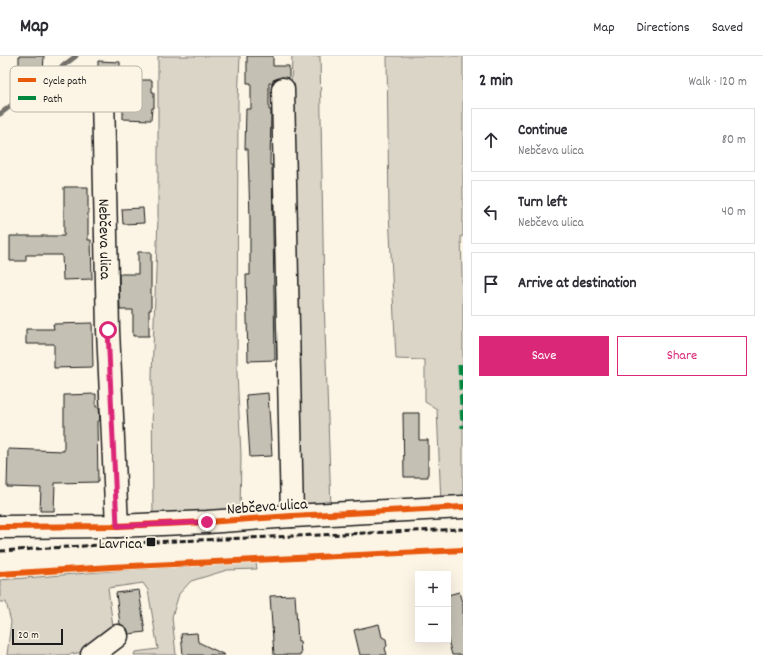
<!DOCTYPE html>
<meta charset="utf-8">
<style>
:root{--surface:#fff;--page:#f2f2f3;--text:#2b2b33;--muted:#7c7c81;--line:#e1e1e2;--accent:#db2777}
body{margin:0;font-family:Dekko,sans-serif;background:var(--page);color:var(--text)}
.controls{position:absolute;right:12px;bottom:12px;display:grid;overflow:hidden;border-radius:0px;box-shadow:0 4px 16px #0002}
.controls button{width:36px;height:36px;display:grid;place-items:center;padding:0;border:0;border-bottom:1px solid var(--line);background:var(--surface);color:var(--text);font:20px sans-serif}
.scale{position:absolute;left:12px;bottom:10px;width:51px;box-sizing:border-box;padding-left:4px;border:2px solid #1c1c1c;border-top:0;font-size:11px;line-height:14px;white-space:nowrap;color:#1c1c1c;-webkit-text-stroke:3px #fcf5e5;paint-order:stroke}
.stop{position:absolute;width:12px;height:12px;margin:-9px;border:3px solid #db2777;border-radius:50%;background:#fff}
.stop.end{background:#db2777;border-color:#fff;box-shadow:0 1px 4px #0008}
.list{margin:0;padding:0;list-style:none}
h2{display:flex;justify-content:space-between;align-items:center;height:52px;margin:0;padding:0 16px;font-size:17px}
h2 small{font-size:13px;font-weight:400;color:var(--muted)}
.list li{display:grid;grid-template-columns:26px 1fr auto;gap:12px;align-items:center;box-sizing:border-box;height:64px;margin:0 8px 8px;padding:0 8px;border:1px solid var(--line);border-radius:0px}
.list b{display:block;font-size:15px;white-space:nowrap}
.list p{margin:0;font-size:13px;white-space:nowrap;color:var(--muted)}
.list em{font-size:13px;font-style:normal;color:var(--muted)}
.actions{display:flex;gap:8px;padding:12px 16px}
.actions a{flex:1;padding:9px 0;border:1px solid var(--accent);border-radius:0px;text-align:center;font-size:14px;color:var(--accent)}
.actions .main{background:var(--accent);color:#fff}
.icon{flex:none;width:22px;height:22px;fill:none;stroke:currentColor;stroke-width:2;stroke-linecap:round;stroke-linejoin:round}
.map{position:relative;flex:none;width:463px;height:599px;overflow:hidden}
header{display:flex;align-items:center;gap:24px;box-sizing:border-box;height:56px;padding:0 20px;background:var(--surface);border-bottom:1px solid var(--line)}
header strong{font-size:19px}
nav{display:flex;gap:22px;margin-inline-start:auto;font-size:14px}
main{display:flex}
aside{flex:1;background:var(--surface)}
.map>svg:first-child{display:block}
.green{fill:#dbd5c8;stroke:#7c7872}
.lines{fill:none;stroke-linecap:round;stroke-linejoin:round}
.stream{stroke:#75726c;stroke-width:5}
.building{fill:#c4c0b3;stroke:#1c1c1c}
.minor-casing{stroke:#1c1c1c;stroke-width:25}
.minor{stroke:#fcf5e5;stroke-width:22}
.rail{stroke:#1c1c1c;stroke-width:3;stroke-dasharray:6 3;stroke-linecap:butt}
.quiet{stroke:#00873e;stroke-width:5;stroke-dasharray:10 5;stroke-linecap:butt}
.cycleway-casing{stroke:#fcf5e5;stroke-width:8}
.cycleway{stroke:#e8590c;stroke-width:6}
.route{stroke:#db2777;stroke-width:5}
.poi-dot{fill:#1c1c1c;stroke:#fcf5e5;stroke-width:1.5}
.labels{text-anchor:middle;stroke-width:4;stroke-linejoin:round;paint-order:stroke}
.street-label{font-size:16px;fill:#1c1c1c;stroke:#fcf5e5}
.poi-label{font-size:16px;fill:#1c1c1c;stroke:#fcf5e5;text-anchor:end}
.key{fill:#fcf5e5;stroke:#b9b4a9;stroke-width:1}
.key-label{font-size:11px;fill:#1c1c1c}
</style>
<header>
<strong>Map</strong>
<nav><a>Map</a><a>Directions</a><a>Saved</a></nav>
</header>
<main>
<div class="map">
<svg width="463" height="599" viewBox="0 0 463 599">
<rect width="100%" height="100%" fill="#fcf5e5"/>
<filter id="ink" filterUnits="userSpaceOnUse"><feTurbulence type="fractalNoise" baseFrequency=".025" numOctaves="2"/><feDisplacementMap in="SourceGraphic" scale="8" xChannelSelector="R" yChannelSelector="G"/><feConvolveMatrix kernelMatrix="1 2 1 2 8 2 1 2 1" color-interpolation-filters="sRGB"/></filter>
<g filter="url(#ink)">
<!-- green -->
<path class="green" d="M158,0H240L238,45L237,316L241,399L240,458L153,464L152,319L158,162Z
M292,0H320L324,243L331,452L297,454L291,30Z
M387,0H463V180H461L463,253V446L441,447L437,353L425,346V304L396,303L389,156Z
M256,507L257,513L227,514L191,525L179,538L172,561L176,599H134L135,596L158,593L148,534L143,527L108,532L113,571L83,596L66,599H7L11,566L6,546H0V524L124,514Z"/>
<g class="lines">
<!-- stream -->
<path class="stream" d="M0,58L76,0"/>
</g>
<!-- building -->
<path class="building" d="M19,0H44L43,17L19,16Z
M247,0H273V10H289V22L282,21L273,24L272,27H269V54H271L270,109H272L275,304L248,305L246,219H250V165L248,93H245L246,53H251V27H247Z
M98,5L120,6V24H152V36H154V52H152L151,64L123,63V53H121L120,48H118V29L103,28L98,29Z
M64,131H88V184H91L92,223L63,224L62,199H26V205H10V180H64Z
M143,152L144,167L123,168L122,153Z
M138,196H151V254H149V280H133V254H120L119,218H138Z
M92,267L93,311L54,312V288H26V273H54L53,268Z
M268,337L272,400L250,401L246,339Z
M96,338V351H99L100,365H97L98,426L55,427L54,455H40L41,432L7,431L8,393L64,395V339Z
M403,357H419V384H428V421H404Z
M139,534L145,576L129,578L127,572L120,568L116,537Z
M459,536L463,550V599H452L448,584V539Z
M295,539L298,585H300L301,599H274L270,540Z
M379,568L382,581L386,583L387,590L385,592L387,599H360L354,574Z
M197,577L198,586L225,599H183L181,578Z"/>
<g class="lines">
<defs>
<g id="minor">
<path d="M283,33L292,460"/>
<path id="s1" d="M103,40L108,274L117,470"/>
<path d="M0,471L117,470L207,466L292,460L463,451"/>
<path d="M92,599L117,580"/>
</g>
</defs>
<!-- minor casing -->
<use href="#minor" class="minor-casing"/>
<!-- minor -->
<use href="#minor" class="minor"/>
<!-- rail -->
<path class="rail" d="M0,495L151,486L463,473"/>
<!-- quiet -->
<path class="quiet" d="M460,309L463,372"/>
<defs>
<path id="cycleway" d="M0,471L117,470L207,466L292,460L463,451
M0,518L111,511L463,494"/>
</defs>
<!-- cycleway casing -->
<use href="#cycleway" class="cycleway-casing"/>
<!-- cycleway -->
<use href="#cycleway" class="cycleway"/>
</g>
</g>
<g class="lines" filter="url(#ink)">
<!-- route -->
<path class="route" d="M108,274L117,470L207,466"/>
</g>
<!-- markers -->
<rect class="poi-dot" x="146" y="481" width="10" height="10" rx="2"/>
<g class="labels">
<!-- street labels -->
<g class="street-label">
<text dy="6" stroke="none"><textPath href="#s1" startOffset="143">Nebčeva ulica</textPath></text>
<text transform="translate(267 449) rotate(-4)" y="6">Nebčeva ulica</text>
</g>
<!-- poi labels -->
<g class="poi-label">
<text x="142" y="492">Lavrica</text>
</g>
</g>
<!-- legend -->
<rect x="10" y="10" width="132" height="46" rx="6" class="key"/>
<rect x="18" y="22" width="18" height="4" fill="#e8590c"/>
<rect x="18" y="40" width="18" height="4" fill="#00873e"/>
<g class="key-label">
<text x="43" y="28">Cycle path</text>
<text x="43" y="46">Path</text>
</g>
</svg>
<div class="controls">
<button>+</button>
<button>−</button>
</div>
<div class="scale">20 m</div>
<div class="stop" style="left:108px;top:274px"></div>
<div class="stop end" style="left:207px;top:466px"></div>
</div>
<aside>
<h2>2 min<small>Walk · 120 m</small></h2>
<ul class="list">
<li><svg class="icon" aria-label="ahead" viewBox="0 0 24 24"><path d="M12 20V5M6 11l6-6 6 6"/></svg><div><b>Continue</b><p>Nebčeva ulica</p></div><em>80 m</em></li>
<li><svg class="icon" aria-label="left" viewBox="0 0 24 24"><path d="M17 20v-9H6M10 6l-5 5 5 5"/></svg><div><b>Turn left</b><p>Nebčeva ulica</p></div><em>40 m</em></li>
<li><svg class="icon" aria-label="arrive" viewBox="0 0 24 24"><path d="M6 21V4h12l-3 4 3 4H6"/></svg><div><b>Arrive at destination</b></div></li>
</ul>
<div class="actions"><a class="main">Save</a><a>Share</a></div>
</aside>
</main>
